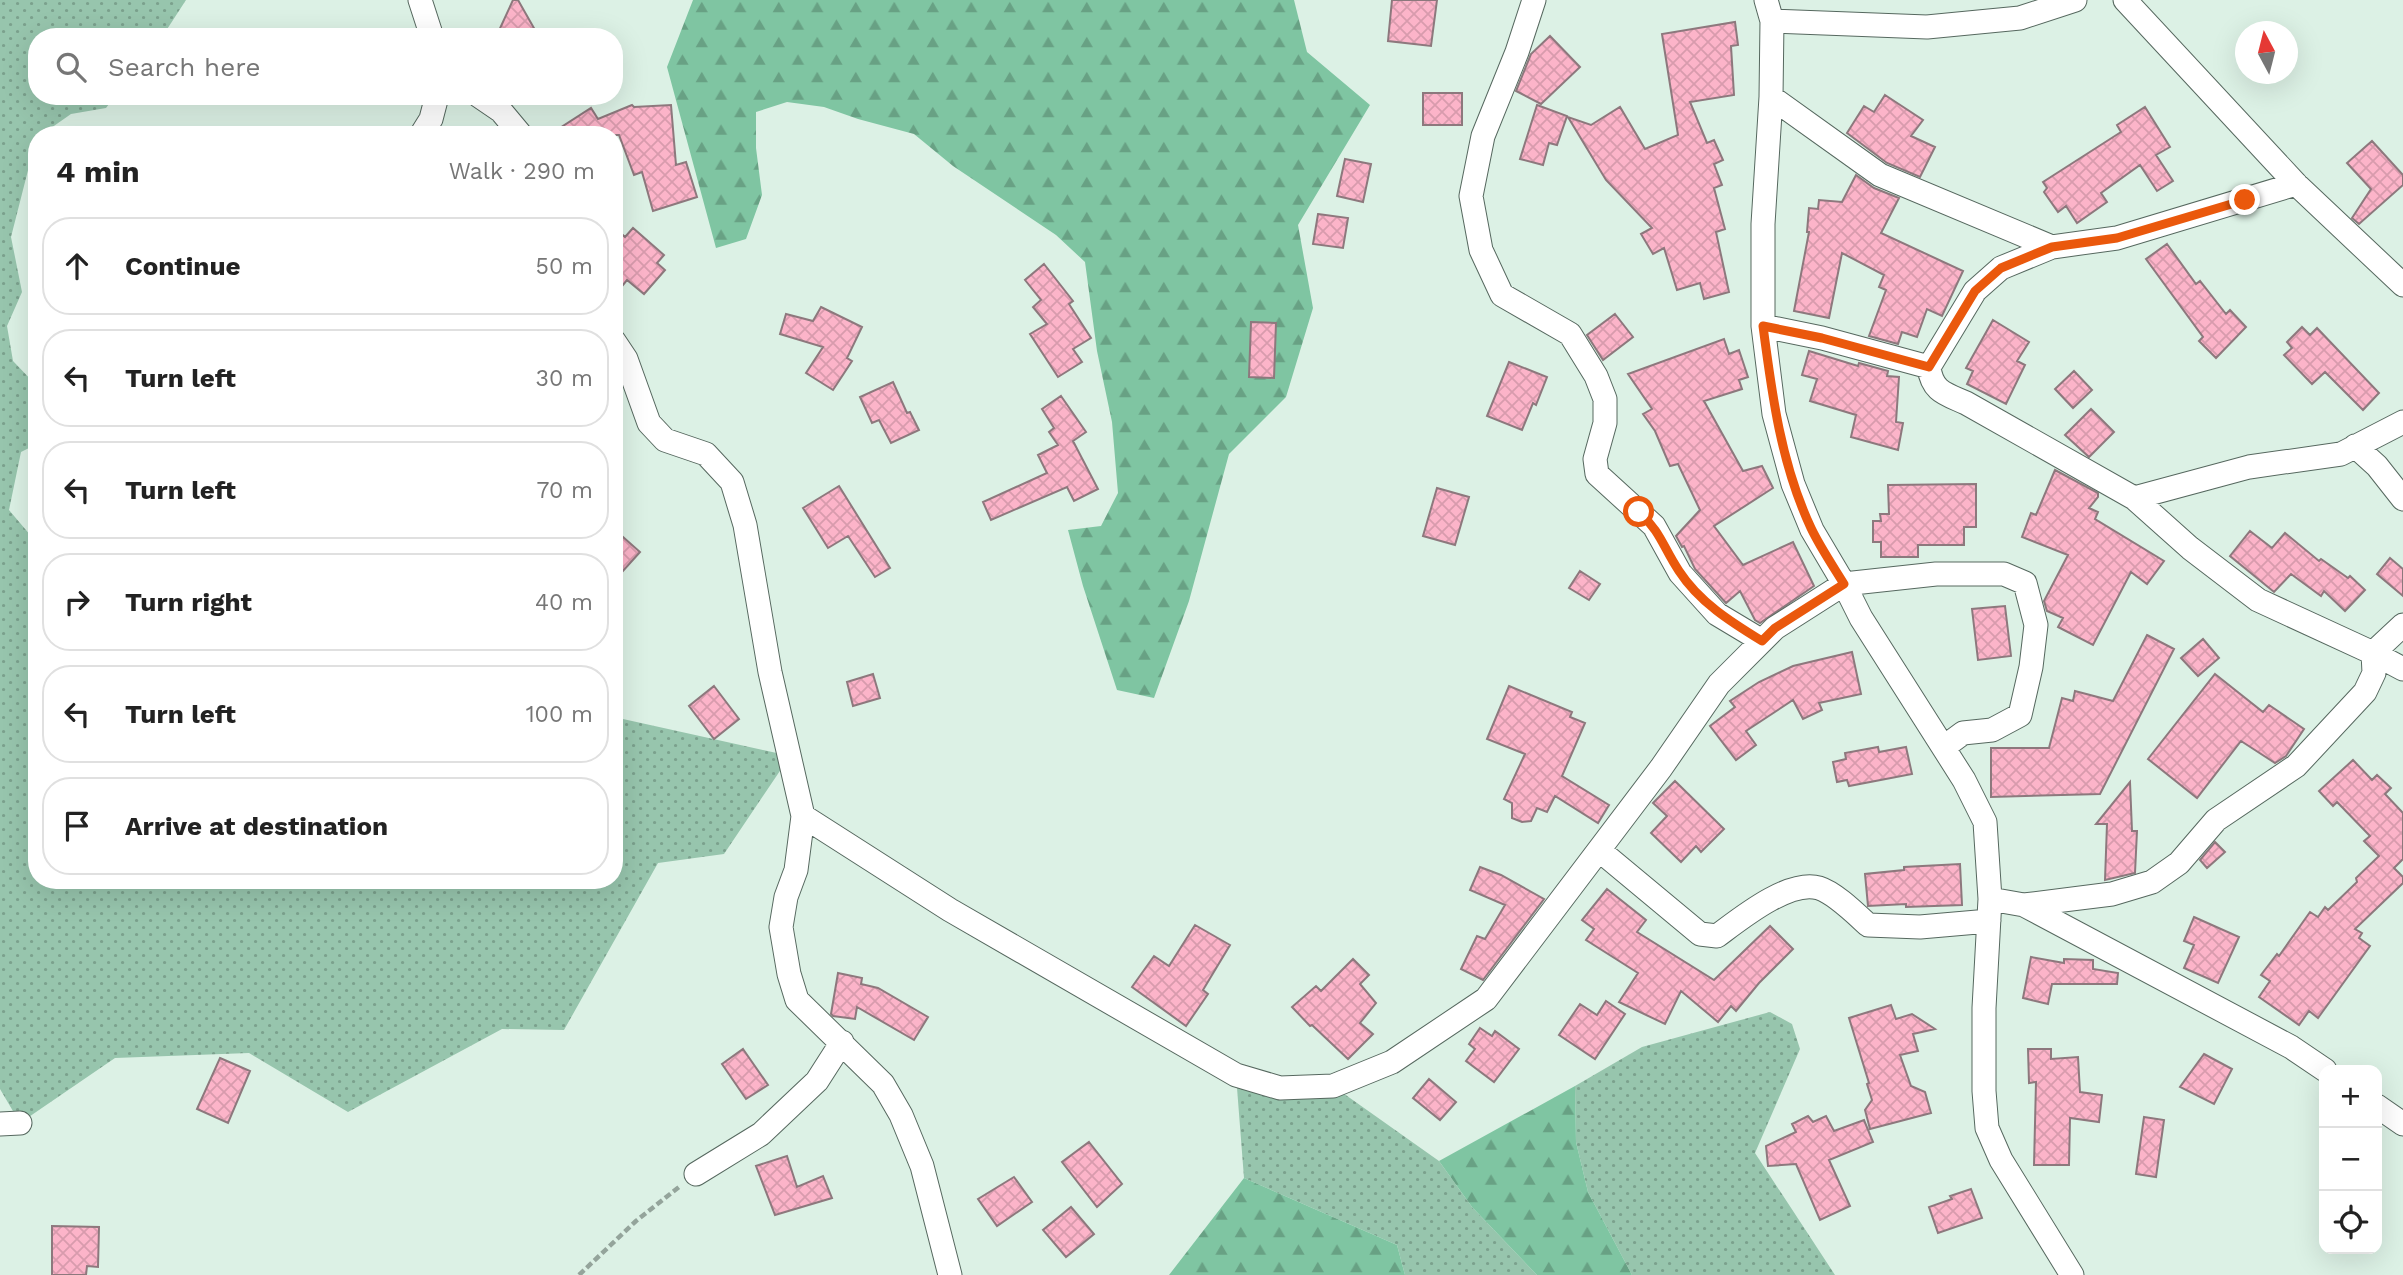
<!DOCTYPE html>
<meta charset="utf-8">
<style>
:root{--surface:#fff;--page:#f2f2f2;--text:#222;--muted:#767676;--line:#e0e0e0}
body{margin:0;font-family:"Work Sans",sans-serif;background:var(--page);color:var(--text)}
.controls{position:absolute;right:21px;bottom:21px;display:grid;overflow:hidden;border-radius:14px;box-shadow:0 7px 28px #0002}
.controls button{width:63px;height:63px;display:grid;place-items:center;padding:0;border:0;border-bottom:2px solid var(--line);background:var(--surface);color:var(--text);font:35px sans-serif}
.compass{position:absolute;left:2235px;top:21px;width:63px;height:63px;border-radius:50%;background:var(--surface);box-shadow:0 7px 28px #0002;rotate:353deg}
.stop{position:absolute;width:21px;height:21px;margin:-16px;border:5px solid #ea580c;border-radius:50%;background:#fff}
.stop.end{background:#ea580c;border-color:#fff;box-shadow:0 2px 7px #0008}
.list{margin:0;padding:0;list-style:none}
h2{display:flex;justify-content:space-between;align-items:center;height:91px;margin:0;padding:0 28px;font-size:30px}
h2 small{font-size:23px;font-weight:400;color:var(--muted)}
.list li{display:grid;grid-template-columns:46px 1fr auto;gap:21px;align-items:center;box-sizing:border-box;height:98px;margin:0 14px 14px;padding:0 14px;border:2px solid var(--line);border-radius:28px}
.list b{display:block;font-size:26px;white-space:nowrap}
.list em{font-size:23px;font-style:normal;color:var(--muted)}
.icon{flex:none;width:38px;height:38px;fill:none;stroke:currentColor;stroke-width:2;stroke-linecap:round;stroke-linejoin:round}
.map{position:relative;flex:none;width:2403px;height:1275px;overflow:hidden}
.search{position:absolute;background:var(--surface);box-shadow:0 7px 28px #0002;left:28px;top:28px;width:595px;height:77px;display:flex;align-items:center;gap:18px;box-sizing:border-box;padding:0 24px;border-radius:28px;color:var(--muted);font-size:26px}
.panel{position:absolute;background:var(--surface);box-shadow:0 7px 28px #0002;left:28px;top:126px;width:595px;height:763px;border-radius:28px}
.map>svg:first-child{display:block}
.grass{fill:url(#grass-dots)}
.forest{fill:url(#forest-firs)}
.building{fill:url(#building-cross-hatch);stroke:#8d787d;stroke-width:2}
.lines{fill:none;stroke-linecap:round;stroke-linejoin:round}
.minor-casing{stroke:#56685f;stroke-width:25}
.path{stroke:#94a49b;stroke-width:4.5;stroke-dasharray:7 3.5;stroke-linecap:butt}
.minor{stroke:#fff;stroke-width:23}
.route{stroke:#ea580c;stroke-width:9}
</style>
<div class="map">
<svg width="2403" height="1275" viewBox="0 0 2403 1275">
<defs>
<pattern id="grass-dots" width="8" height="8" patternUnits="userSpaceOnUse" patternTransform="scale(1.75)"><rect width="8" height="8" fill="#97c5ad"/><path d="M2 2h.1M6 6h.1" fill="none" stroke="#7ba18d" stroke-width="1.8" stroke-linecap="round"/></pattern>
<pattern id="forest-firs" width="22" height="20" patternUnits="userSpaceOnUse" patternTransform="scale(1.75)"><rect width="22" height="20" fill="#7fc5a2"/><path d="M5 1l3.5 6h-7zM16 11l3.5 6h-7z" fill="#68a184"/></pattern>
<pattern id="building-cross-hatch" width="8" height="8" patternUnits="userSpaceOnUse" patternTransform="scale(1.75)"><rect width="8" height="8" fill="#fcb4c9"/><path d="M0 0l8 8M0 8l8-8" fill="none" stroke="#d89bad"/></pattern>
</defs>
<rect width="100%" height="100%" fill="#dcf1e5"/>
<!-- grass -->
<path class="grass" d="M0,0H186L162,37H37V96H115L106,108L71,114L41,135H37L11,237L22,292L7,326L13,361L37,386V444L21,452L9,510L37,543V880H614V717L790,756L724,854L658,863L564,1030L502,1029L348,1112L249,1053L115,1058L20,1123L0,1089Z
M1770,1012L1792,1024L1800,1049L1755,1153L1835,1275H1632L1588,1192L1576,1142L1575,1086L1642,1047Z
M1236,1075L1333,1086L1439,1161L1472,1207L1537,1275H1405L1397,1245L1244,1178Z"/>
<!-- forest -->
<path class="forest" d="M693,0H1294L1307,52L1370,105L1298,225L1313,308L1286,397L1229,454L1189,601L1154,698L1117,690L1083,586L1068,530L1101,526L1118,493L1112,422L1097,351L1085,262L1056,235L953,166L914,134L858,119L824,107L787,102L756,112V148L762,195L746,239L716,248L667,67Z
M1575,1086L1576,1142L1588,1192L1632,1275H1537L1472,1207L1439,1161Z
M1244,1178L1397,1245L1405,1275H1169Z"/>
<!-- building -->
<path class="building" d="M513,0H518L539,37H496Z
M1392,0H1437L1431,46L1388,41Z
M1735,22L1738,45L1731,46L1734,95L1690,102L1707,143L1714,140L1723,160L1714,164L1722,185L1714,188L1725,229L1716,232L1729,292L1704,299L1700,283L1677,290L1664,248L1653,254L1641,234L1652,228L1606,180L1568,117L1591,125L1620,107L1645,149L1678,135L1662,34Z
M1550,36L1580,67L1541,104L1516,91L1531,54Z
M1423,93H1462V125H1423Z
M1885,95L1923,120L1911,136L1935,147L1920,177L1887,163L1847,133L1864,106L1874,112Z
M632,105L634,107L671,105L676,165L686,162L697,197L653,211L642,172L634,175L619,135H549L591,108L598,119Z
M1537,105L1567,116L1557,145L1549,143L1543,165L1520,159Z
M2145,107L2170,147L2156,155L2173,181L2157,191L2140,165L2101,193L2107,202L2077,223L2066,206L2058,212L2044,192L2047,188L2043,182L2121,132L2117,125Z
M2372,141L2403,175V185L2359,224L2352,218L2371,189L2347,163Z
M1345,159L1371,164L1363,202L1337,196Z
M1856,175L1874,188L1899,198L1881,233L1963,271L1942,316L1927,309L1917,337L1902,332L1898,344L1869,336L1886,290L1879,287L1884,275L1842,253L1829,318L1794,311L1809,232H1807L1809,208L1818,209L1819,200L1842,202Z
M1318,214L1348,218L1343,248L1313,244Z
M614,227L625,237L633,228L664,255L657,263L665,270L644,294L627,280L614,296Z
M2167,244L2196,284L2200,281L2226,314L2230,310L2246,327L2216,358L2199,341L2203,337L2146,259Z
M1044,264L1073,301L1069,304L1091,338L1073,349L1082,362L1058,377L1030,334L1047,324L1033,307L1041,300L1025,280Z
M821,307L862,327L847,358L852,361L833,390L806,373L823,347L780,334L786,314L813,321Z
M1615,314L1633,337L1603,360L1587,335Z
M1993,320L2029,342L2017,361L2025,365L2006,404L1967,384L1973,371L1966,368Z
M1251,322L1276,323L1274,378L1249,377Z
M2302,327L2310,335L2317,328L2379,393L2363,410L2325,372L2312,384L2284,355L2292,348L2287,342Z
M1724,339L1729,354L1739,350L1748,377L1739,380L1742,389L1704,401L1743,471L1762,466L1773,488L1714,526L1743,565L1793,542L1814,586L1760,623L1755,620L1740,591L1726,603L1695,569L1684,546L1682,547L1676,536L1700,510L1678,464L1670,466L1655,431L1643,414L1652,409L1628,374Z
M1809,351L1858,366L1859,363L1888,371L1887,376L1899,377L1896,422L1903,423L1898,450L1851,437L1856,415L1810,401L1817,379L1802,375Z
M1509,362L1547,377L1536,405L1533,403L1522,430L1487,416Z
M2074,371L2092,390L2073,408L2055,389Z
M893,382L907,413L910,412L919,430L891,443L879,420L872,423L860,397Z
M1061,396L1086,432L1073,441L1098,489L1074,501L1067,487L991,520L983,502L1047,473L1038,455L1058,445L1049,432L1054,428L1042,409Z
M2091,409L2114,432L2089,457L2065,435Z
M2055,470L2098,493V497L2089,508L2098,512L2095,519L2164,561L2147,584L2131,572L2093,645L2058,627L2063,618L2047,611L2044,601L2068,555L2022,537L2031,513L2036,515Z
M1976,484V527H1964V545H1918V557H1881V542H1873V521H1881L1880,514H1889L1888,485Z
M839,486L890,568L875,577L848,536L828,548L803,508Z
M1437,488L1469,497L1455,545L1423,536Z
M614,529L640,552L614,581Z
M2250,531L2272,548L2285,533L2319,561L2321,559L2348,578L2350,576L2365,590L2345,611L2324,591L2321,596L2291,574L2274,592L2230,556Z
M2390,558L2403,569V596L2377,574Z
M1580,571L1600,584L1589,600L1569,588Z
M2005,606L2011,656L1978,660L1972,609Z
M2147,635L2174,649L2100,794L1991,797V748H2049L2062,698L2073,701L2075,691L2113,701Z
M2203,639L2219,658L2198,676L2181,658Z
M1852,652L1861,694L1819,703L1822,710L1803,719L1793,700L1746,731L1756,745L1736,760L1710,726L1735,707L1730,701L1759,682L1793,666Z
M873,674L880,698L853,706L847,682Z
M2215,674L2263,712L2269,705L2304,729L2286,756L2275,763L2241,741L2197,798L2148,759Z
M714,686L739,719L714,739L689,706Z
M1509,686L1572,712L1570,717L1585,723L1562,776L1609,805L1598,823L1555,796L1547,812L1537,808L1531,821L1522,822L1512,818V803L1504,799L1525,754L1487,739Z
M1878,747L1879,752L1906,747L1912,774L1849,786L1847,780L1837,782L1833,762L1846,759L1845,753Z
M2353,760L2372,780L2377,775L2391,788L2385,794L2403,813V859L2394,868L2403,877V883L2355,929L2362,933L2359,938L2370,946L2318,1018L2309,1011L2299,1025L2259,997L2270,981L2261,975L2277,954L2279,956L2310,912L2318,917L2325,907L2328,910L2357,882L2356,878L2379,856L2364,841L2370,836L2337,802L2333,806L2319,791Z
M1675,781L1724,829L1701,852L1696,846L1681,862L1651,833L1667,816L1653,803Z
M2130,782L2132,831H2137L2135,873L2105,880L2107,824H2096Z
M2215,842L2225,852L2207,868L2200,860Z
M1960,864L1962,905L1906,907V904L1868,906L1865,874L1904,870V867Z
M1480,867L1501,875L1544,899L1483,980L1461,969L1477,936L1485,939L1505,905L1470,890Z
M1607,889L1646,920L1637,932L1714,980L1770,926L1793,949L1759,983L1736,1011L1731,1006L1718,1022L1681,991L1665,1024L1619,1002L1638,973L1586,940L1594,929L1582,920Z
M2194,917L2239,937L2218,983L2184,968L2194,945L2184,941Z
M1195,925L1230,945L1203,990L1208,994L1186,1026L1132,987L1154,956L1169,966Z
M2031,957L2064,963V959L2093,960V969L2118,973L2117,984H2052L2048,1004L2023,998Z
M1353,959L1369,975L1360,984L1376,1003L1360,1023L1373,1034L1348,1059L1312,1025L1310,1026L1292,1007L1316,986L1321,991Z
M838,973L862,978L861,984L878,988L928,1017L914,1040L857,1007L855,1019L833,1016L831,1014Z
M1606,1001L1625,1014L1595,1059L1559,1035L1580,1004L1597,1015Z
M1891,1005L1896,1019L1912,1014L1935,1029L1913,1034L1918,1051L1900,1055L1911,1086L1925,1092L1931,1113L1870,1129L1865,1110L1872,1100L1867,1084L1869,1083L1849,1018Z
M1480,1028L1492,1036L1495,1031L1519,1049L1494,1082L1466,1061L1475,1049L1469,1044Z
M743,1049L768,1085L746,1099L722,1064Z
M2028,1049H2051V1059L2078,1057L2080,1092L2102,1095L2099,1122L2070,1118L2069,1165H2034L2036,1082L2029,1083Z
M2204,1054L2232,1069L2214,1104L2180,1087Z
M220,1058L250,1071L228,1123L197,1109Z
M1429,1079L1456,1102L1440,1120L1413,1098Z
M1808,1116L1813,1122L1826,1116L1834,1131L1864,1120L1873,1142L1829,1160L1850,1206L1820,1220L1796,1164L1768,1166L1766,1146L1796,1132L1792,1124Z
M2144,1117L2164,1120L2156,1177L2136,1174Z
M1089,1142L1122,1184L1097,1207L1062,1162Z
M787,1156L797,1187L823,1176L832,1198L775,1215L756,1166Z
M1014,1177L1032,1202L997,1226L978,1199Z
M1971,1189L1982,1218L1938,1233L1929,1207L1952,1199L1950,1196Z
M1071,1207L1094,1234L1066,1257L1043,1230Z
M52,1226L99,1227L98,1267L87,1266L86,1275H52Z"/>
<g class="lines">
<defs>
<path id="minor" d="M420,0L432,37
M1534,0L1517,52L1483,136L1471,196L1481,250L1502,295L1570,334L1596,376L1605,399V423L1595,459L1597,474L1654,526L1680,573L1717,614L1762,641
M1766,0L1772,21L1771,97L1763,224V326L1774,414L1793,484L1812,530L1844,584L1861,618L1964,780L1985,822L1990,899L1984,1008V1091L1987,1128L2001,1160L2072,1275
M2125,0L2296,184L2403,285
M1772,21L1927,27L2020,18L2075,0
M479,96L501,111L521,135
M1771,97L1880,175L2052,247
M421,135L431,119L437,96
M1763,326L1822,338L1929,367L1975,291L2001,268L2052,247L2117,238L2296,184
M614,341L626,359L649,423L665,440L706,454L732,482L745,525L770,672L803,816L796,870L786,897L781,927L789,974L797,1000L883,1084L901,1115L922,1166L950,1275
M1929,367C1932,392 1946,394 1966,403L2134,498L2190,548L2258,600L2373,653L2374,673L2365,692L2296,766L2216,820L2179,863L2152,882L2112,894L2024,905L1990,899
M2355,446L2377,466L2403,499
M2134,498L2249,467L2341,454L2403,422
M2403,625L2373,653L2403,669
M803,816L950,910L1236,1075L1280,1088L1333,1086L1392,1062L1486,999L1661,768L1719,684L1775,628L1844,584L1936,574H2004L2025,583L2036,625L2031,667L2020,715L1992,730L1963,733L1944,747
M1599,850L1700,934L1717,936C1740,919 1789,879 1819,888C1835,893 1856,914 1868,925L1920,927L1989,921
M2024,905L2291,1047L2325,1070
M2377,1106L2403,1124
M0,1124L20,1123
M696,1174L761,1134L817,1081L842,1042"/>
</defs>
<!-- minor casing -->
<use href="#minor" class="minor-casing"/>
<!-- path -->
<path class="path" d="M579,1275L636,1221L679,1187"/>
<!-- minor -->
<use href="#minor" class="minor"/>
</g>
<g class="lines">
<!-- route -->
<path class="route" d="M1639,512C1661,532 1663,547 1679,571C1699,602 1731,622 1762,641L1775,628L1844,584C1833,566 1820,547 1811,528C1781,464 1772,395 1763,326L1822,338L1929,367L1975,291L2001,268L2052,247L2117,238L2245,200"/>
</g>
</svg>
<div class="controls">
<button>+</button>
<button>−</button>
<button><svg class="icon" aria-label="locate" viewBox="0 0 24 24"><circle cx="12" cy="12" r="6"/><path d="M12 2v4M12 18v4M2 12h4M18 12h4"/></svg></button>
</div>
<svg class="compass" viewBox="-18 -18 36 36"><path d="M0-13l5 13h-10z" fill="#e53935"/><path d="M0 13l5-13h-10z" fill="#767676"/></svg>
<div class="stop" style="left:1639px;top:512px"></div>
<div class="stop end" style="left:2245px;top:200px"></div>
<div class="search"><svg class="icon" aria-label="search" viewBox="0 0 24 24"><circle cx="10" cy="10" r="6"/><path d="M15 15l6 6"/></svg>Search here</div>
<section class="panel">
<h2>4 min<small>Walk · 290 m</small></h2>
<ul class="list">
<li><svg class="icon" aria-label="ahead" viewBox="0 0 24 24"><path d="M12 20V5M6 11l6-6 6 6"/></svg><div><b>Continue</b></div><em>50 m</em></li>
<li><svg class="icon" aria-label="left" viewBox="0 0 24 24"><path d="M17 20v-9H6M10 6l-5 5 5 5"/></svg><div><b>Turn left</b></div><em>30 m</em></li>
<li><svg class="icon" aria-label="left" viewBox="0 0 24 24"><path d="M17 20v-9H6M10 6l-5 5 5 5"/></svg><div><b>Turn left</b></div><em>70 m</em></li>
<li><svg class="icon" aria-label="right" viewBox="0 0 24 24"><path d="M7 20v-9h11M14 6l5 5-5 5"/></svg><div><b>Turn right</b></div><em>40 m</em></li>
<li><svg class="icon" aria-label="left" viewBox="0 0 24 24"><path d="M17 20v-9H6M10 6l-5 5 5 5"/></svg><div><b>Turn left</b></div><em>100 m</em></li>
<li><svg class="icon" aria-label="arrive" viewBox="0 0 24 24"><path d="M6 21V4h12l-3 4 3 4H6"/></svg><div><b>Arrive at destination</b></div></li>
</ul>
</section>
</div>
